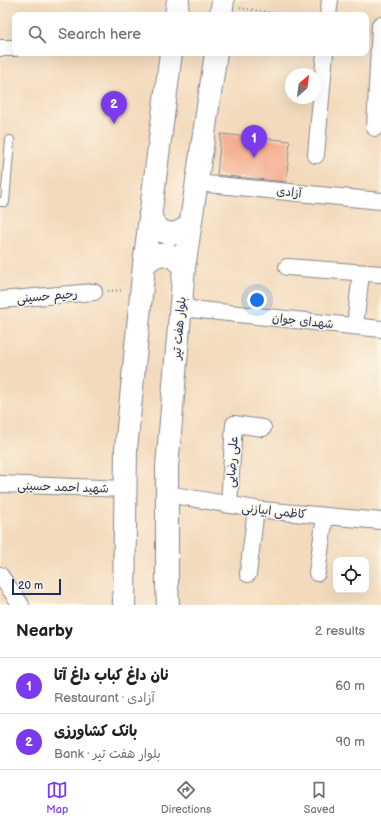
<!DOCTYPE html>
<meta charset="utf-8">
<style>
:root{--surface:#fff;--page:#f2f2f2;--text:#222;--muted:#767676;--line:#e0e0e0;--accent:#7c3aed}
body{margin:0;font-family:"Balsamiq Sans","Playpen Sans Arabic",sans-serif;background:var(--page);color:var(--text)}
.controls{position:absolute;right:12px;bottom:12px;display:grid;overflow:hidden;border-radius:8px;box-shadow:0 4px 16px #0002}
.controls button{width:36px;height:36px;display:grid;place-items:center;padding:0;border:0;border-bottom:1px solid var(--line);background:var(--surface);color:var(--text);font:20px sans-serif}
.compass{position:absolute;left:285px;top:68px;width:36px;height:36px;border-radius:50%;background:var(--surface);box-shadow:0 4px 16px #0002;rotate:28deg}
.scale{position:absolute;left:12px;bottom:10px;width:49px;box-sizing:border-box;padding-left:4px;border:2px solid #1b2f5e;border-top:0;font-size:11px;line-height:14px;white-space:nowrap;color:#1b2f5e;-webkit-text-stroke:3px #fcf5e5;paint-order:stroke}
.you{position:absolute;left:257px;top:300px;width:14px;height:14px;margin:-10px;border:3px solid #fff;border-radius:50%;background:#1a73e8;box-shadow:0 0 0 6px #1a73e833}
.badge{display:grid;place-items:center;width:26px;height:26px;border-radius:50%;background:var(--accent);color:#fff;font-size:13px;font-weight:700}
.pin{position:absolute;translate:-50% -33px;filter:drop-shadow(0 1px 2px #0008)}
.pin::after{content:'';position:absolute;top:21px;width:14px;height:12px;background:inherit;clip-path:polygon(0 0,100% 0,50% 100%)}
.list{margin:0;padding:0;list-style:none}
h2{display:flex;justify-content:space-between;align-items:center;height:52px;margin:0;padding:0 16px;font-size:17px}
h2 small{font-size:13px;font-weight:400;color:var(--muted)}
.list li{display:grid;grid-template-columns:26px 1fr auto;gap:12px;align-items:center;box-sizing:border-box;height:56px;padding:0 16px;border-top:1px solid var(--line)}
.list b{display:block;font-size:15px;white-space:nowrap}
.list p{margin:0;font-size:13px;white-space:nowrap;color:var(--muted)}
.list em{font-size:13px;font-style:normal;color:var(--muted)}
.icon{flex:none;width:22px;height:22px;fill:none;stroke:currentColor;stroke-width:2;stroke-linecap:round;stroke-linejoin:round}
.map{position:relative;flex:none;width:381px;height:605px;overflow:hidden}
.search{position:absolute;background:var(--surface);box-shadow:0 4px 16px #0002;left:12px;right:12px;top:12px;height:44px;display:flex;align-items:center;gap:10px;box-sizing:border-box;padding:0 14px;border-radius:8px;color:var(--muted);font-size:15px}
.sheet{height:164px;background:var(--surface)}
nav{display:flex;justify-content:space-around;align-items:center;box-sizing:border-box;height:56px;border-top:1px solid var(--line);background:var(--surface);font-size:11px;color:var(--muted)}
nav a{display:grid;justify-items:center;gap:2px}
nav .on{color:var(--accent)}
.map>svg:first-child{display:block}
.building{fill:#f5ae91}
.lines{fill:none;stroke-linecap:round;stroke-linejoin:round}
.lane-casing{stroke:#87848d;stroke-width:10}
.street-casing{stroke:#87848d;stroke-width:18}
.primary-casing{stroke:#87848d;stroke-width:24}
.path{stroke:#87848d;stroke-width:2.5;stroke-dasharray:1 3;stroke-linecap:butt}
.lane{stroke:#fff;stroke-width:8}
.street{stroke:#fff;stroke-width:16}
.primary{stroke:#fff;stroke-width:22}
.labels{text-anchor:middle;stroke-width:3;stroke-linejoin:round;paint-order:stroke}
.street-label{font-size:12px;fill:#1b2f5e;stroke:#fcf5e5}
</style>
<div class="map">
<svg width="381" height="605" viewBox="0 0 381 605">
<rect width="100%" height="100%" fill="#fcf5e5"/>
<filter id="ink" filterUnits="userSpaceOnUse"><feTurbulence type="fractalNoise" baseFrequency=".025" numOctaves="2"/><feDisplacementMap in="SourceGraphic" scale="8" xChannelSelector="R" yChannelSelector="G"/><feConvolveMatrix kernelMatrix="1 2 1 2 8 2 1 2 1" color-interpolation-filters="sRGB"/></filter>
<filter id="wash" filterUnits="userSpaceOnUse"><feTurbulence type="fractalNoise" baseFrequency=".012" numOctaves="4" result="noise"/><feDisplacementMap in="SourceGraphic" scale="16" xChannelSelector="R" yChannelSelector="G"/><feGaussianBlur stdDeviation="0.9" result="paint"/><feColorMatrix in="noise" values="0 0 0 0 0 0 0 0 0 0 0 0 0 0 0 0 0 1.4 0 .05"/><feComposite in="paint" operator="in"/></filter>
<g filter="url(#wash)">
<rect width="100%" height="100%" fill="#f3dabc"/>
<g id="blocks">
<!-- building -->
<path class="building" d="M221,134L290,141L286,182L217,175Z"/>
</g>
</g>
<g filter="url(#ink)">
<use href="#blocks" fill-opacity="0" stroke="#87848d" stroke-width="1"/>
<g class="lines">
<defs>
<path id="lane" d="M0,202H5L10,140"/>
<path id="street" d="M328,15L330,0
M0,48H15
M375,128L380,25
M316,155L325,53
M197,183L381,201
M287,267L381,274
M0,300L94,292
M181,308L381,329
M355,326L361,273
M0,484L125,489
M167,494L262,510L381,521
M229,505L234,424L263,428
M317,573L325,516
M248,574L256,509
M0,575L21,605"/>
<path id="primary" d="M176,15L178,0
M221,15L223,0
M150,214L154,224L161,231L172,234L182,231L190,224
M144,265C157,250 173,251 184,268
M124,605L126,449L144,265L171,53
M168,605L167,585V467L184,268L216,53"/>
</defs>
<!-- lane casing -->
<use href="#lane" class="lane-casing"/>
<!-- street casing -->
<use href="#street" class="street-casing"/>
<!-- primary casing -->
<use href="#primary" class="primary-casing"/>
<!-- path -->
<path class="path" d="M240,8L287,15
M108,291L123,290"/>
<!-- lane -->
<use href="#lane" class="lane"/>
<!-- street -->
<use href="#street" class="street"/>
<!-- primary -->
<use href="#primary" class="primary"/>
</g>
</g>
<g class="labels">
<!-- street labels -->
<g class="street-label">
<text transform="translate(289 192) rotate(6)" y="4">آزادی</text>
<text transform="translate(47 296) rotate(-5)" y="4">رحیم حسینی</text>
<text transform="translate(303 321) rotate(6)" y="4">شهدای جوان</text>
<text transform="translate(179 328) rotate(-85)" y="4">بلوار هفت تیر</text>
<text transform="translate(232 462) rotate(-86)" y="4">علی رضایی</text>
<text transform="translate(63 487) rotate(2)" y="4">شهید احمد حسینی</text>
<text transform="translate(274 511) rotate(6)" y="4">کاظمی ابیازنی</text>
</g>
</g>
</svg>
<div class="controls">
<button><svg class="icon" aria-label="locate" viewBox="0 0 24 24"><circle cx="12" cy="12" r="6"/><path d="M12 2v4M12 18v4M2 12h4M18 12h4"/></svg></button>
</div>
<svg class="compass" viewBox="-18 -18 36 36"><path d="M0-13l5 13h-10z" fill="#e53935"/><path d="M0 13l5-13h-10z" fill="#767676"/></svg>
<div class="scale">20 m</div>
<div class="you"></div>
<div class="pin badge" style="left:254px;top:158px">1</div>
<div class="pin badge" style="left:114px;top:124px">2</div>
<div class="search"><svg class="icon" aria-label="search" viewBox="0 0 24 24"><circle cx="10" cy="10" r="6"/><path d="M15 15l6 6"/></svg>Search here</div>
</div>
<section class="sheet">
<h2>Nearby<small>2 results</small></h2>
<ul class="list">
<li><span class="badge">1</span><div><b>نان داغ کباب داغ آتا</b><p>Restaurant · آزادی</p></div><em>60 m</em></li>
<li><span class="badge">2</span><div><b>بانک کشاورزی</b><p>Bank · بلوار هفت تیر</p></div><em>90 m</em></li>
</ul>
</section>
<nav>
<a class="on"><svg class="icon" aria-label="map" viewBox="0 0 24 24"><path d="M3 6l6-2 6 2 6-2v14l-6 2-6-2-6 2zM9 4v14M15 6v14"/></svg>Map</a>
<a><svg class="icon" aria-label="directions" viewBox="0 0 24 24"><path d="M12 3l9 9-9 9-9-9zM9 14v-3h6M13 9l2 2-2 2"/></svg>Directions</a>
<a><svg class="icon" aria-label="saved" viewBox="0 0 24 24"><path d="M7 4h10v16l-5-4-5 4z"/></svg>Saved</a>
</nav>
